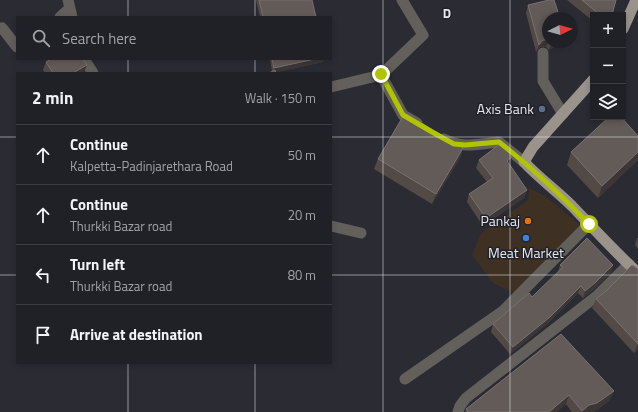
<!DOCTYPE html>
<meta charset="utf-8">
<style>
:root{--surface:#202027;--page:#2d2d33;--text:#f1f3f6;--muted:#a2a3a7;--line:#3d3e44}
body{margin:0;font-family:"Titillium Web",sans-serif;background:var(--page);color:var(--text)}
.controls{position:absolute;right:12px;top:12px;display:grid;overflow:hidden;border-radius:0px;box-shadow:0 2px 6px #0003}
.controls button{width:36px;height:36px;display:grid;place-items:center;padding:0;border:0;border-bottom:1px solid var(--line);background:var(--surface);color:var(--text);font:20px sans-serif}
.compass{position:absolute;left:542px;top:12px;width:36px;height:36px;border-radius:50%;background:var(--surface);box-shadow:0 2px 6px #0003;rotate:85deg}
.stop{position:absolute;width:12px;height:12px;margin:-9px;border:3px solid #b0c500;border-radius:50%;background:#fff}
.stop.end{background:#b0c500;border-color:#fff;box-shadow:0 1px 4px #0008}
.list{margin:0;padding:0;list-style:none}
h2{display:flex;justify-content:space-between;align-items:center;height:52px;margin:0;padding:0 16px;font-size:17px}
h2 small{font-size:13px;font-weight:400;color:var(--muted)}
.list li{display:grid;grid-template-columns:26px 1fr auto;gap:12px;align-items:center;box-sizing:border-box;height:60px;padding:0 16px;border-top:1px solid var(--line)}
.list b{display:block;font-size:15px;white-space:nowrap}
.list p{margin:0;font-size:13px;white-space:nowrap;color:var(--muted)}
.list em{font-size:13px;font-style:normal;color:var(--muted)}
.icon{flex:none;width:22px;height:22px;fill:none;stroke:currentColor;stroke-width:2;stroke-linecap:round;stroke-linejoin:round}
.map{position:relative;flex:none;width:638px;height:412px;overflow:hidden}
.search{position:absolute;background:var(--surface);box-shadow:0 2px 6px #0003;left:16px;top:16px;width:316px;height:44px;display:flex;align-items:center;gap:10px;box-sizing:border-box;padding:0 14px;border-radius:0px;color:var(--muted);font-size:15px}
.panel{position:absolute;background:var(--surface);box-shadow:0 2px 6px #0003;left:16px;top:72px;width:316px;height:292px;border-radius:0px}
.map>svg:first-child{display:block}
.commercial{fill:#3e3123}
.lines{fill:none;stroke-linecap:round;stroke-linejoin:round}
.minor{stroke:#63605c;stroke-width:11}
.primary{stroke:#99938b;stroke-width:11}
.wall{fill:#534a46}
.shaded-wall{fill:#3c3637}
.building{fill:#635b58;stroke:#787170}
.route{stroke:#b0c500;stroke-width:5}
.grid{fill:none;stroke:#e8e9ef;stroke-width:1;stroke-opacity:0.55}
.service-dot{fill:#5c6f8a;stroke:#21212a;stroke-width:1.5}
.food-dot{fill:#e8710a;stroke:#21212a;stroke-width:1.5}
.shop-dot{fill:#3f7fe0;stroke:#21212a;stroke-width:1.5}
.labels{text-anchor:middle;stroke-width:3;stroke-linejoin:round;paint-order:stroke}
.poi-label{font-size:14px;fill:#e8e9ef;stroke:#21212a;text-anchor:end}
.grid-label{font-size:13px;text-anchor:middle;font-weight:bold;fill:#e8e9ef;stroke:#21212a;stroke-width:3;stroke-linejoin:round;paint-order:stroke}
</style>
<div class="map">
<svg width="638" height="412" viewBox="0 0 638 412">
<rect width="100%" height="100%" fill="#2b2b34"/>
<!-- commercial -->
<path class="commercial" d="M529,188L545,196L584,228L516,294L493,283L472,255L481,233L528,200Z"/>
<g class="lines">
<!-- minor -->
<path class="minor" d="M68,0L72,17
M60,17L70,8
M0,29L2,28L17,47
M543,53V81L563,114
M84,59L93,73
M381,75L423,35L402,0
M331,87L381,75L403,115L417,123
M444,139C463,149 479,144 499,142L524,162
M331,226L361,233
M405,379L503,311L589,224
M458,412L460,406L466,398L598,295L629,264"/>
<!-- primary -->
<path class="primary" d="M623,29L636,0
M593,80L533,147L524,162C539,178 557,191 572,206C594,229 615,252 638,273"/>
</g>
<!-- wall -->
<path class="wall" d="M256,0H312L316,17H260Z
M567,0H616L612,15H593V21Z
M528,5L548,18V42H562L549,50L546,47H540L536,52L526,13Z
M270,59H324L323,62L276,72L272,71Z
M46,62L84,72L83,73H45L43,70Z
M638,136V160L598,198L567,165L571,152Z
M463,148L460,158L432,204L374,169L378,159Z
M479,160L510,164L527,190L524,198L483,226L467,202L469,194L487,182L476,168Z
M637,238H638V249L635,245Z
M560,265H613L611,273L593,290L583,298L578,293L547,324L510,354L491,332L493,324L532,297L558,272Z
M638,269V349L634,353L592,308L596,299Z
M561,334L610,400L594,412H572L566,404L556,412H465L466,409Z"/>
<!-- shaded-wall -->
<path class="shaded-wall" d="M543,40H548V42L546,47H540L536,52L539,45Z
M552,42H562L549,50Z
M315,59H324L323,62L273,73L274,68Z
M87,65L84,72L83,73H73Z
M463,148L460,158L432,204L436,194Z
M638,152V160L598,198L602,186Z
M512,157L510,164L507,161Z
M527,190L524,198L483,226L486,218Z
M613,265L611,273L593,290L583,298L585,291Z
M581,286L578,293L547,324L510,354L513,347Z
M638,343V349L634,353L638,344Z
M614,391L610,400L594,412H582V411L589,405Z
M569,395L566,404L556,412H549Z"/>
<!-- building -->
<path class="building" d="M259,0H312L316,17H263Z
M549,0H554L560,18H548V40H543L539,45L528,5Z
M582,0H616L612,15H600Z
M51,59H83L87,65L73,73H53L46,62Z
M272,59H315L274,68Z
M275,70L276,73H269Z
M405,113L463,148L436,194L378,159Z
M609,117H621L638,136V152L602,186L571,152Z
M501,143L512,157L507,161L527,190L486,218L469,194L493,178L479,160Z
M587,238L613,265L596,282L585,291L581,286L550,317L513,347L493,324L529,293L532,297L563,267L560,265Z
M632,265L638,269V344L596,299L606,291Z
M561,334L614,391L597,403L589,405L582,411L569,395L549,412H468L466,409Z"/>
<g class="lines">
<!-- route -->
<path class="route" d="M381,74L403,115L432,132L454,144L465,145L499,142C531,167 561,195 589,224"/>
</g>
<!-- grid -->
<path class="grid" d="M128,0V17M255,0V17M383,0V412M510,0V412M128,59V73M255,59V73M0,137H17M331,137H638M0,275H17M331,275H638M128,363V412M255,363V412"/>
<!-- markers -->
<circle class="service-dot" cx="542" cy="109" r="4"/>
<circle class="food-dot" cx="528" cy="221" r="4"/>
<circle class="shop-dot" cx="526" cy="238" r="4"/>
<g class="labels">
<!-- poi labels -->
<g class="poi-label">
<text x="534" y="114">Axis Bank</text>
<text x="520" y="226">Pankaj</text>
<text x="526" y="258" text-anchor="middle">Meat Market</text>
</g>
</g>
<g class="grid-label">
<text x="447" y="18">D</text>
</g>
</svg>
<div class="controls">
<button>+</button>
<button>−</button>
<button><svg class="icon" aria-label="layers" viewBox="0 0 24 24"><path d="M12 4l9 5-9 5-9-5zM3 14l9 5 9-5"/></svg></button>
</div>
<svg class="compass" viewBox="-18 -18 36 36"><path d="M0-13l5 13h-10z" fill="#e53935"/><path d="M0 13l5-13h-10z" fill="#a2a3a7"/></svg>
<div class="stop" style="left:589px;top:224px"></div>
<div class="stop end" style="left:381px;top:74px"></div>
<div class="search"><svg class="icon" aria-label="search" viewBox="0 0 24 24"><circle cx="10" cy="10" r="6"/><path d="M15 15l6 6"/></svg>Search here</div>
<section class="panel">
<h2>2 min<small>Walk · 150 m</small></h2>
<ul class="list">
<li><svg class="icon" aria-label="ahead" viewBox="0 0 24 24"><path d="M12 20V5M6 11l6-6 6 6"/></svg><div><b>Continue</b><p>Kalpetta-Padinjarethara Road</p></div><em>50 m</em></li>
<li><svg class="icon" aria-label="ahead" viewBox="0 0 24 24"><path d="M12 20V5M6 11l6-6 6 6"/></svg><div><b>Continue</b><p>Thurkki Bazar road</p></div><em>20 m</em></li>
<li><svg class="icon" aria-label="left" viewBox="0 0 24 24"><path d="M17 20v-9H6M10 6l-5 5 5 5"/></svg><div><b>Turn left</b><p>Thurkki Bazar road</p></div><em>80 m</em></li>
<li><svg class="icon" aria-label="arrive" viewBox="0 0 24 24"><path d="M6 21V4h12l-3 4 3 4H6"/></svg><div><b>Arrive at destination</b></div></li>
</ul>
</section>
</div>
